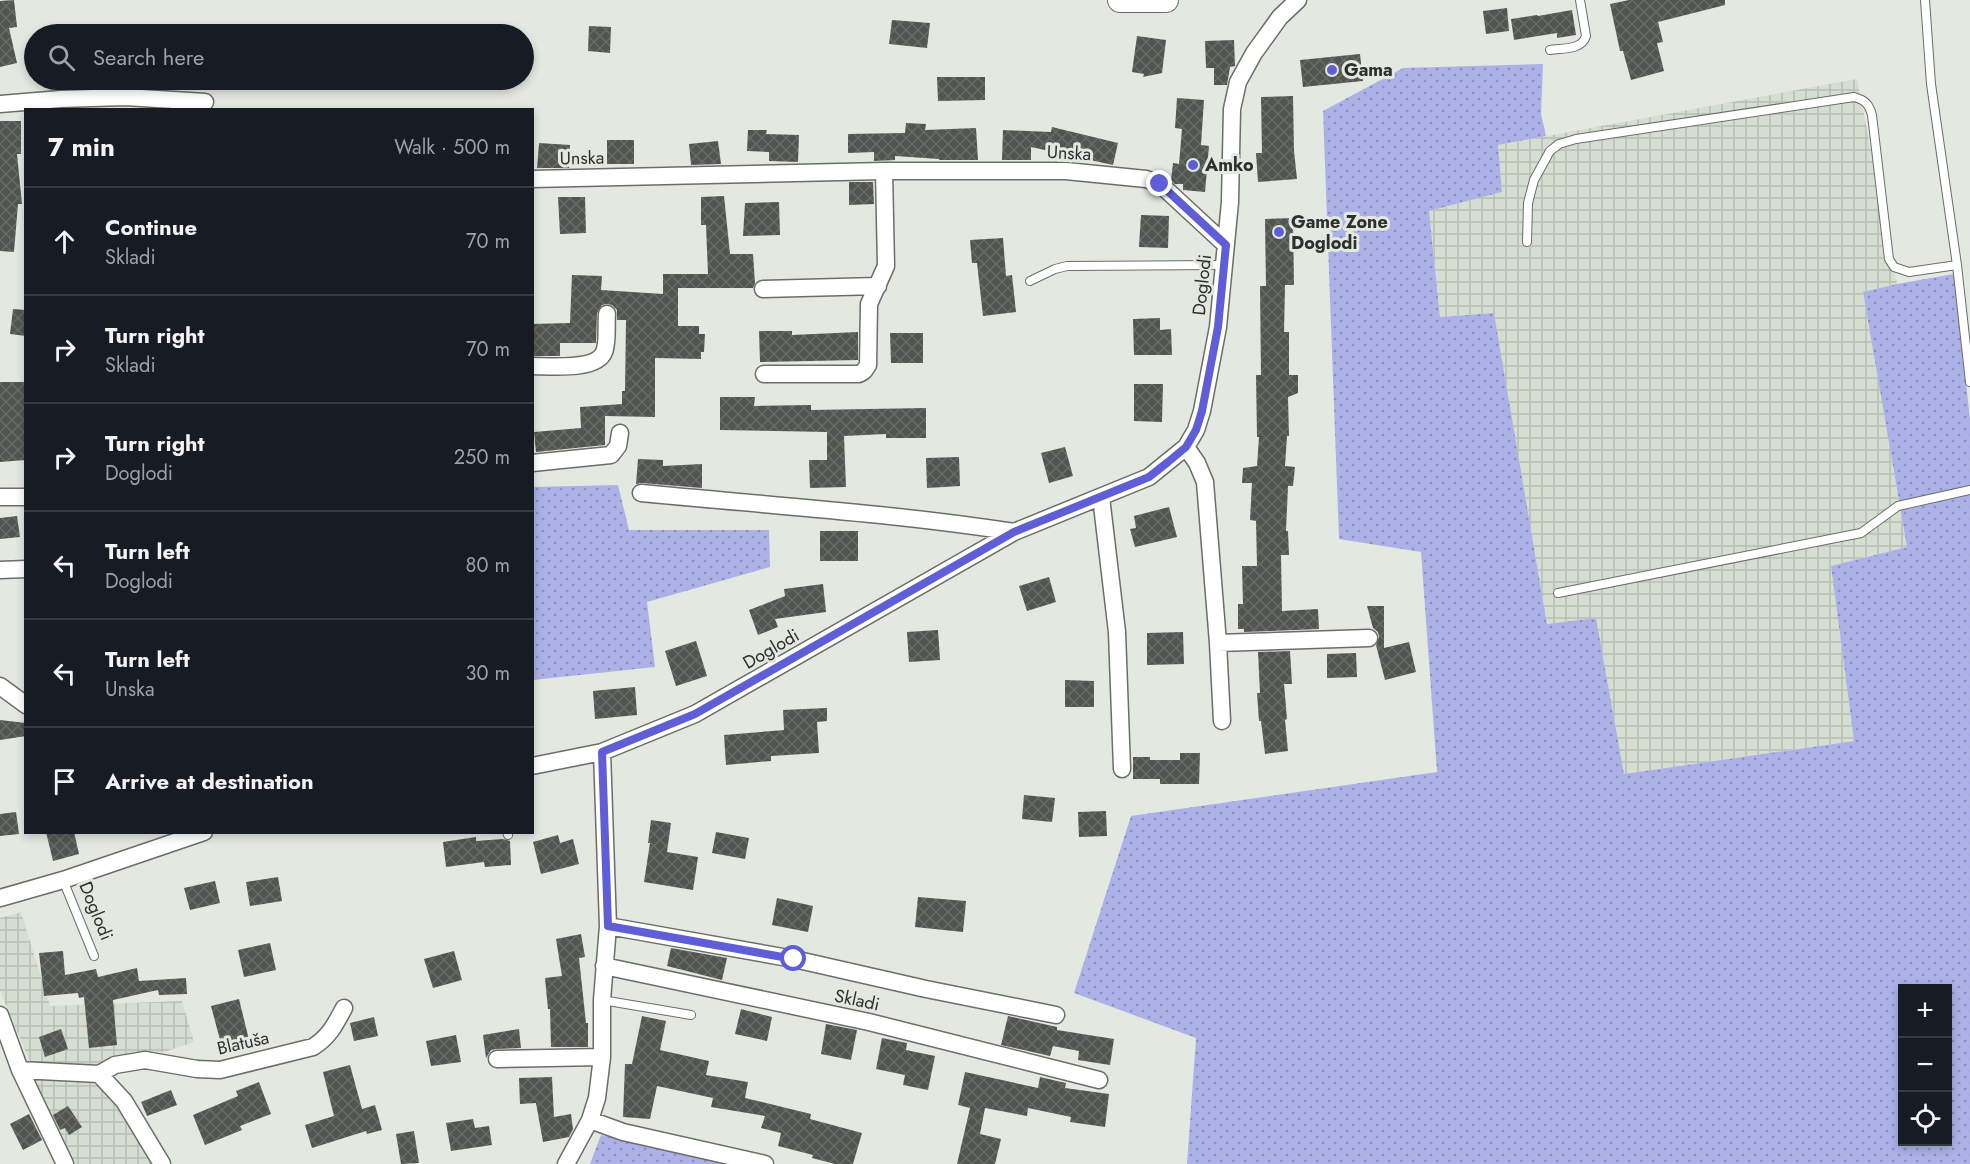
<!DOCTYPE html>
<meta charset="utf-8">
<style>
:root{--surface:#171b24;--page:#242831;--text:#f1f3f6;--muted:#9ea1a6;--line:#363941}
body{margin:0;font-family:Jost,sans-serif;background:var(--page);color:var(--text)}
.controls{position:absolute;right:18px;bottom:18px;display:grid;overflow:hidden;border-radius:0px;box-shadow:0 3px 9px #0003}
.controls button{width:54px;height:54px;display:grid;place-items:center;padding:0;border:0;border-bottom:2px solid var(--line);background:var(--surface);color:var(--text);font:30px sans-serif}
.stop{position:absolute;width:18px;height:18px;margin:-14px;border:4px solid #5f5ed6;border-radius:50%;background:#fff}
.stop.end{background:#5f5ed6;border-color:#fff;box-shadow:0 2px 6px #0008}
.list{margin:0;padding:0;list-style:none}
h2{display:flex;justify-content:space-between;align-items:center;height:78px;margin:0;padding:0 24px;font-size:26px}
h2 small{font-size:20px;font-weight:400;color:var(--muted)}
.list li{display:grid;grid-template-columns:39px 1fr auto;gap:18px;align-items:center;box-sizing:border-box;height:108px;padding:0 24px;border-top:2px solid var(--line)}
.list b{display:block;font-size:22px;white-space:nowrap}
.list p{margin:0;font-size:20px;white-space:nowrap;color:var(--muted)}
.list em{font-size:20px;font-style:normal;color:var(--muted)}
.icon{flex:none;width:33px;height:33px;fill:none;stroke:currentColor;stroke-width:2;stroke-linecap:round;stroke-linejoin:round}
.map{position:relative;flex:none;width:1970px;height:1164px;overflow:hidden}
.search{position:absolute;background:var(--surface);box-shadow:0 3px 9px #0003;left:24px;top:24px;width:510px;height:66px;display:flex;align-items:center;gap:15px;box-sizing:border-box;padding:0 21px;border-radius:33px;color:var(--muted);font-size:22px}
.panel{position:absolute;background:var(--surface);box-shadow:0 3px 9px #0003;left:24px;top:108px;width:510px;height:726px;border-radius:0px}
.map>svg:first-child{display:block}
.industrial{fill:url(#industrial-grid)}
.grass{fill:url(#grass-dots);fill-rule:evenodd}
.building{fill:url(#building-cross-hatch)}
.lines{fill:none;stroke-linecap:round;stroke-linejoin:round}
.service-casing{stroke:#6a6e68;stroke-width:10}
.minor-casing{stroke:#6a6e68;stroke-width:19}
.secondary-casing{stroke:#6a6e68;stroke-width:26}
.service{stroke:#fff;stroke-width:8}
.minor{stroke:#fff;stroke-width:16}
.secondary{stroke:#fff;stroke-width:24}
.route{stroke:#5f5ed6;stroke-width:8}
.poi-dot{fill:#5f5ed6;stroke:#e3e8e1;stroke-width:2}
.labels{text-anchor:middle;stroke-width:6;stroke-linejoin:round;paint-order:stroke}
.poi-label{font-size:18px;font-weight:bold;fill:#2e302d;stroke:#e3e8e1;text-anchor:start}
.street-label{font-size:18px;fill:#2e302d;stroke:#e3e8e1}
</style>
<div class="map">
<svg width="1970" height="1164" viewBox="0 0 1970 1164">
<defs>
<pattern id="industrial-grid" width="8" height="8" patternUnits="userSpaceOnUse" patternTransform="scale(1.5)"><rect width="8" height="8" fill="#d5ded1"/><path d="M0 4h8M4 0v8" fill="none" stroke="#b7bfb4"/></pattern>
<pattern id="grass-dots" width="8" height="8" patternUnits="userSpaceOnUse" patternTransform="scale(1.5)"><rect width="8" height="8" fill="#acb2e8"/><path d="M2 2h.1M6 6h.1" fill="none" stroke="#8c91bc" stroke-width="1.8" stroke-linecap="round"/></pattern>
<pattern id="building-cross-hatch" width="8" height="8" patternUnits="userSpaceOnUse" patternTransform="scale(1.5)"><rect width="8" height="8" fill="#525650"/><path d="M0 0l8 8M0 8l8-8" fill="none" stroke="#686b66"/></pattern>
</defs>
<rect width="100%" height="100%" fill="#e3e8e1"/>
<!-- industrial -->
<path class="industrial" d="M1857,79L1897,284L1863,292L1907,547L1831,566L1854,741L1624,774L1596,618L1547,624L1494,313L1440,317L1429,211L1502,192L1498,145Z
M21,912L50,1006L182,1001L194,1042L167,1051L100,1065L31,1064L0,991V918Z
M33,1076L98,1078L159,1164H75Z"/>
<!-- grass -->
<path class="grass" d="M1543,64L1541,114L1546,136L1498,145L1502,192L1429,211L1440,317L1494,313L1547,624L1596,618L1624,774L1854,741L1831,566L1907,547L1863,292L1897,284L1954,274L1970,419V1164H1187L1196,1038L1074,993L1131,816L1437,772L1421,552L1339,539L1323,111L1403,68ZM1902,988H1948V1142H1902Z
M618,485L629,530H769L770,567L647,602L655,667L533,680V487Z
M601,1135L730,1164H590Z"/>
<!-- building -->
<path class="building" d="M14,0L17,27L9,28L17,63L0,67V1Z
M1629,0H1725V5L1658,22L1663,42L1657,43L1664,71L1631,80L1623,51H1620L1610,4Z
M1507,8L1509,31L1486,34L1483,11Z
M1572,10L1576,35L1557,38V33L1514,40L1511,19L1537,15L1538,16Z
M892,20L930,23L927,48L889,44Z
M589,26L611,27L610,53L588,51Z
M1137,36L1166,40L1162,73L1143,77L1144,74L1132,72Z
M1234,40L1235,66L1230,67L1227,85H1214V68H1206L1205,41Z
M1360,54L1363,81L1303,87L1300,60Z
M937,77H985V100L938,101Z
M1293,96L1294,151L1297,179L1258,182L1256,153H1262L1261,97Z
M1177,98L1204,100L1201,145L1209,146L1205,192L1183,190V184H1175L1171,180L1173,163L1179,164L1182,129L1175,128Z
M0,121H21V154H17L22,204H18L14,252L0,251Z
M906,123L926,124L925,130L976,128L978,160H939V159L895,156V160L874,161V152L848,153V134L905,133Z
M1052,127L1118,143L1113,165L1031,147V160H1002L1003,130L1051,132Z
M748,130H767L766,134L799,135L798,162L769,161V152L747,151Z
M607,140H634V164H607Z
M718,141L721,164L691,165L689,144Z
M539,143L570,145L569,168H537Z
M849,182H873L874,204L849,205Z
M724,196L730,254H753L755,283L753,288H678V326H699V334H705L704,352H701V359L655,358V417L605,416V445L536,452L534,432L581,428L580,407L622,404V391H625L626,320H617V310L612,305L607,304L602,305L597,313L596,343H560V356H532V324L570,323L572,275L602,276L601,290L663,294V274H708L706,225H701V197Z
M558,197H585L586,233L560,234Z
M779,202L780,235L743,236L745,203Z
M1141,215L1169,216L1168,248L1139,247Z
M1293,218L1294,285H1285L1284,332H1289V375H1298V393L1288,397L1289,436H1287L1285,466L1295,467L1293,486H1288L1286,531H1288L1289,555H1281L1282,611L1318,609L1319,629L1244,632V629H1238V604H1243L1242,566H1257L1256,521L1250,520L1252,483H1242L1243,468L1257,466L1259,437H1257L1256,375H1261L1260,286H1266L1265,219Z
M1003,238L1006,276L1012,275L1016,312L983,316L977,263H972L970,240Z
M13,309L26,310V336L10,334Z
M1160,318V330L1171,329L1172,355H1134L1133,319Z
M759,331H792V335L858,332V360L760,362Z
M890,333H923V363H891Z
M0,382H25L26,460L0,462Z
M1134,384H1163L1162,422L1134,421Z
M720,397H755L754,406L811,405V410L926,408V438H886V434L844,436L846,487L810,488L809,460H827V432L720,430Z
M1065,447L1073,476L1049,483L1041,453Z
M959,457L960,486L927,488L926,458Z
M638,459L663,460V466L702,464V488L642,483L636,484Z
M1169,507L1177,537L1135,547L1130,529L1136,528L1134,516Z
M17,516L20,537L0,539V518Z
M820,531H858V561H820Z
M1049,577L1056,602L1027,611L1019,586Z
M823,584L826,612L775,619L778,627L758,635L749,610L785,596L784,589Z
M1367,606H1384V648L1409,642L1416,672L1385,680L1376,645L1379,637L1378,632L1373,628Z
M938,630L940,660L909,662L907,632Z
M1183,632L1184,664L1147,665V633Z
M696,641L707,676L676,686L665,651Z
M1290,651L1292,684H1284L1287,719L1285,720L1288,751L1265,754L1261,721H1259L1257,693H1260L1258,652Z
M1356,653L1357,677L1327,678V654Z
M1065,680L1094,681V707H1065Z
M635,687L637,715L595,719L593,691Z
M827,708V721L817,722L819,753L771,756V761L726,765L724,735L784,730L783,710Z
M0,720L26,723V736L0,740Z
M1180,753H1200L1199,784H1160V779H1133V757H1150V760H1180Z
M1024,795L1055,798L1052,822L1022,819Z
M1106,811L1107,836L1079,837L1078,812Z
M16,812L19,834L0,836V814Z
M651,820L671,823L667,852L698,857L693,890L644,882L650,843H648Z
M46,832H74L79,854L53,861Z
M716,832L749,838L745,859L712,853Z
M558,835L560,843L573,839L579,864L541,874L533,842Z
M476,837V841L503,839L510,841L511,865L485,867L484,862L446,867L443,842Z
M278,877L282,901L250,906L246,882Z
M215,881L220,903L190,910L184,888Z
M918,897L966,901L963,932L915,927Z
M777,898L813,906L808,932L772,925Z
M581,934L585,957L579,958L586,1023H588V1047H551L550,1009H548L545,978L562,976L556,939Z
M270,943L276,970L244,977L238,950Z
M671,948L727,958L722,980L667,966Z
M63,951L65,975L96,969L98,977L137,968L139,981L186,978L187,994L159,995L158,990L113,1000L117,1045L89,1048L84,997L79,998L78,993L44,996L39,953Z
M454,951L462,980L433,988L424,959Z
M239,999L250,1044L223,1051L211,1006Z
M741,1009L772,1017L767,1041L735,1034Z
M642,1016L666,1021L660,1050L709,1061L706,1075L748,1082L745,1098L811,1114L810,1119L862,1133L853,1164H835L812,1158L813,1155L778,1146L781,1133L761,1128L765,1116L711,1107L713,1098L657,1086L650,1119L623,1117L625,1064H632Z
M1008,1016L1057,1027V1030L1114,1039L1110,1065L1078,1060L1079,1051L1053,1046L1050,1056L1001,1045Z
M374,1017L378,1036L354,1041L350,1023Z
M826,1024L857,1030L851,1060L821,1054Z
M61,1029L68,1049L45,1057L39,1037Z
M519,1029L521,1048L496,1049L491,1050L486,1058L483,1035Z
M456,1035L461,1062L431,1066L426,1041Z
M882,1038L907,1043L906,1050L935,1056L928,1090L903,1085L905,1075L876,1069Z
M350,1065L362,1109L375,1105L382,1130L367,1134L366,1131L312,1148L305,1125L334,1116L323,1072Z
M965,1072L1038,1088L1040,1077L1066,1083L1065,1088L1109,1094L1105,1127L1070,1122L1071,1117L1028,1108L1027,1116L985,1108L980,1134L1001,1139L995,1164H957L970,1108L958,1105Z
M552,1077L554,1117L571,1114L573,1129L569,1137L543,1142L536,1103L520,1104L519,1078Z
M259,1082L271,1114L240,1126L242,1130L205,1145L193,1115L238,1096L236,1091Z
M171,1090L177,1105L147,1116L141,1102Z
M68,1106L82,1127L69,1135L65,1128L60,1130L53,1115Z
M29,1114L42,1140L23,1150L10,1124Z
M473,1119L475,1128L489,1126L492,1145L451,1151L446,1123Z
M414,1131L419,1163L401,1164L396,1134Z"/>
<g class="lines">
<defs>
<path id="service" d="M1925,0L1931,84L1957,265L1970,382
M1550,50C1563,48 1582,50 1586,36L1580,0
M1527,242L1528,203L1534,180L1550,151L1559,144L1576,139L1854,97C1865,100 1869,104 1872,115L1889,259L1894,267L1909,272L1957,265
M1030,281L1055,269L1067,266L1223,265
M1558,593L1861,533L1898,506L1970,490
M507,832L508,835
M63,880L94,956
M602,1000L691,1015"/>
<path id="minor" d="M0,104L61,99L125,97L205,102
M532,179L884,171H1066L1146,179L1160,184L1226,245
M763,289L878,286
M532,366C549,366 597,371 604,352C608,344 606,324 607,314
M764,374H859L864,371L868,365L869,304L886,266L884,171
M1186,447L1197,463L1205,482L1218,643L1222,721
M532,463L611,455L618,446L620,433
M641,493C765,505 891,513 1014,532
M0,497H26
M1101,497L1117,632L1122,769
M0,570L26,569
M1218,643L1369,638
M0,686L26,705
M532,766L602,752L695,714L1014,532L1149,477L1186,447L1196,430L1202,411L1218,327L1230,202L1232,109L1238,82L1254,53L1280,17L1298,0
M0,898L63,880L204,832
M608,926L794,959L926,989L1056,1015
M604,966L869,1022L1099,1080
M0,1015L20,1070L99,1074L124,1101L162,1164
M497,1059L602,1057
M20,1070L65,1164
M99,1074L115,1065L145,1060L197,1069L220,1070L313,1047C329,1037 335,1025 344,1008
M590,1120L623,1132L765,1164
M566,1164L590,1120L597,1098L602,1057V1000L608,926L602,752"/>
<path id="secondary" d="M1120,0H1166"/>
</defs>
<!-- service casing -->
<use href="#service" class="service-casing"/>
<!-- minor casing -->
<use href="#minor" class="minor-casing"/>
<!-- secondary casing -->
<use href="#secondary" class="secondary-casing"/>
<!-- service -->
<use href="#service" class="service"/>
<!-- minor -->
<use href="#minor" class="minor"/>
<!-- secondary -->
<use href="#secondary" class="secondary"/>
</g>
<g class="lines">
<!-- route -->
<path class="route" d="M794,959L608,926L602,752L695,714L1014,532L1149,477L1168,462L1186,447L1196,430L1202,411L1218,327L1226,245L1160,184"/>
</g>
<!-- markers -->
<g class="poi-dot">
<circle cx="1332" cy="70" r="6"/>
<circle cx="1193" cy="165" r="6"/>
<circle cx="1279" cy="232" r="6"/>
</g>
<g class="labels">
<!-- poi labels -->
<g class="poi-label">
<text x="1344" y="76">Gama</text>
<text x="1205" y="171">Amko</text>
<text x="1291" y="228">Game Zone<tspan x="1291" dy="21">Doglodi</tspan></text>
</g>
<!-- street labels -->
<g class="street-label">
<text transform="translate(1069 153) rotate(3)" y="6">Unska</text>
<text transform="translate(582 158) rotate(-1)" y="6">Unska</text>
<text transform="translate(1202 285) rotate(-84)" y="6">Doglodi</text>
<text transform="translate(771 649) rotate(-30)" y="6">Doglodi</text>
<text transform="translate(96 911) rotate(68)" y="6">Doglodi</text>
<text transform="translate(857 1000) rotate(12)" y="6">Skladi</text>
<text transform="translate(243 1043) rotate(-13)" y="6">Blatuša</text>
</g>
</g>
</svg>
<div class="controls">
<button>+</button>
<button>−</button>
<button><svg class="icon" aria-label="locate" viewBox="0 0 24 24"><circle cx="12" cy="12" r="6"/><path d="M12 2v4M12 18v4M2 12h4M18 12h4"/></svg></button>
</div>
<div class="stop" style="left:794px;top:959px"></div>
<div class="stop end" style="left:1160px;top:184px"></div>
<div class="search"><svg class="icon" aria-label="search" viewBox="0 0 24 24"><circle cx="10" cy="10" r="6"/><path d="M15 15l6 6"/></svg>Search here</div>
<section class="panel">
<h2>7 min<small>Walk · 500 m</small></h2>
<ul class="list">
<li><svg class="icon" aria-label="ahead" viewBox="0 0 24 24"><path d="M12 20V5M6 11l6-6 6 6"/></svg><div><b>Continue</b><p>Skladi</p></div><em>70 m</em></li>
<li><svg class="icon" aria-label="right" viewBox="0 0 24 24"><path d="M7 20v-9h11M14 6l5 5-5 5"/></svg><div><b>Turn right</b><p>Skladi</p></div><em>70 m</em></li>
<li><svg class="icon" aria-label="right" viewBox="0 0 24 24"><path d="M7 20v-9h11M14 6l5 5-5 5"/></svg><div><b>Turn right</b><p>Doglodi</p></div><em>250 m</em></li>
<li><svg class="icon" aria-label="left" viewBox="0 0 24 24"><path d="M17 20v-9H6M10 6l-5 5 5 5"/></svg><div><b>Turn left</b><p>Doglodi</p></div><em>80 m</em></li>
<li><svg class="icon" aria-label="left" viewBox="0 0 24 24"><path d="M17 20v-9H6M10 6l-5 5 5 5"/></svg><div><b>Turn left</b><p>Unska</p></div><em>30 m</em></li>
<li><svg class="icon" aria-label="arrive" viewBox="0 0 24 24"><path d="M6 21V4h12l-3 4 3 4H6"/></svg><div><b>Arrive at destination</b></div></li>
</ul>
</section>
</div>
